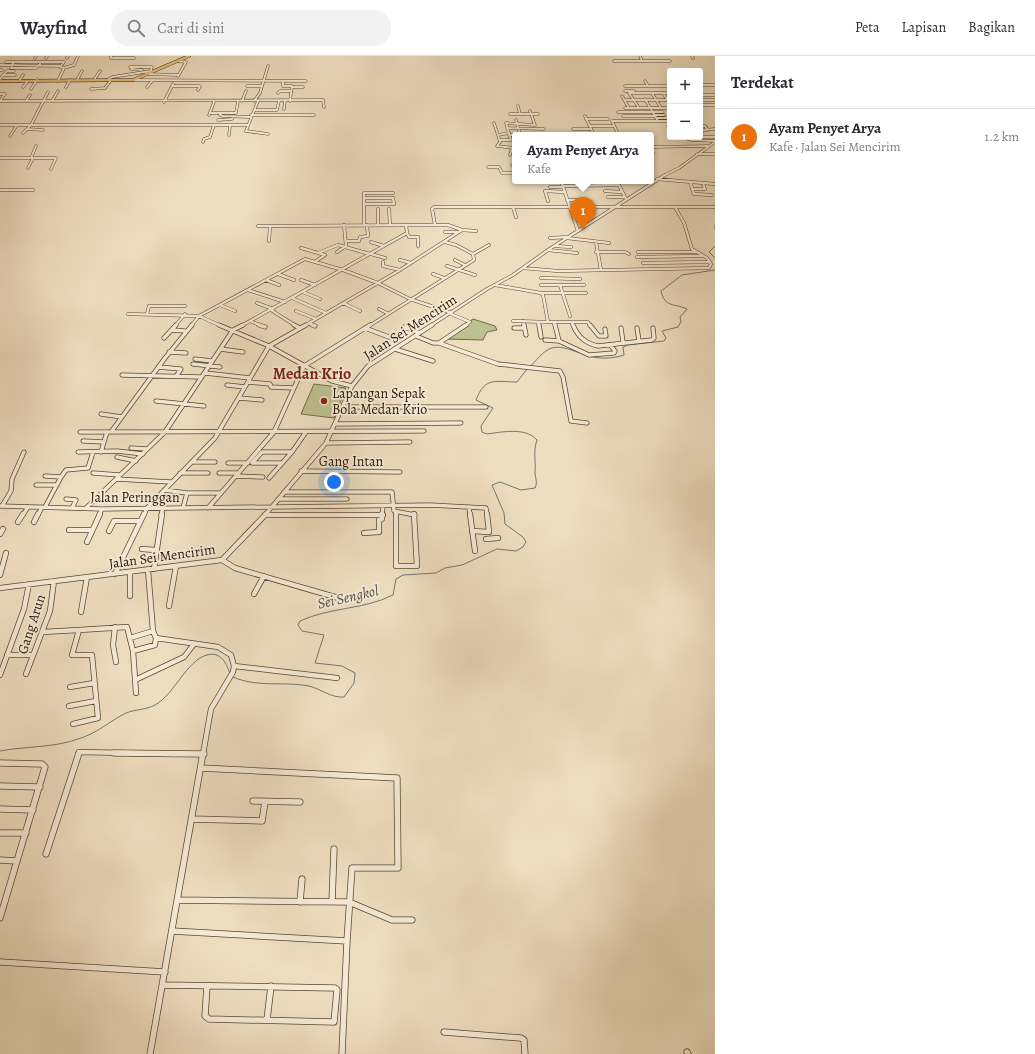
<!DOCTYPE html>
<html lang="id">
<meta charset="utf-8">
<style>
:root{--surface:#fff;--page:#f2f2f3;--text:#2b2b33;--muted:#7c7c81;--line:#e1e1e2;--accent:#8f2418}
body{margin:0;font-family:Alegreya,serif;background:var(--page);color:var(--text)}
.controls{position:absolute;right:12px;top:12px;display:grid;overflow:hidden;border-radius:4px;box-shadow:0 4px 16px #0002}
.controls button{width:36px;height:36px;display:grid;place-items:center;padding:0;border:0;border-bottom:1px solid var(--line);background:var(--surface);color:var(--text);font:20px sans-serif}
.you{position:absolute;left:334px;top:426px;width:14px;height:14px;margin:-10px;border:3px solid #fff;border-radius:50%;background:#1a73e8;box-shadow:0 0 0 6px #1a73e833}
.badge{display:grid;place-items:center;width:26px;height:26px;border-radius:50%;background:var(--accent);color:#fff;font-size:13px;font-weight:700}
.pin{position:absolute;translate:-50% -33px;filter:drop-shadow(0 1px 2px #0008)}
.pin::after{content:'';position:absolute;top:21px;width:14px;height:12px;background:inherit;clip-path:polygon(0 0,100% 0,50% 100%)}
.popup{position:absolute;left:512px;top:76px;width:142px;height:52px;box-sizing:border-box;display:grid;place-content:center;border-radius:4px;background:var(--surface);filter:drop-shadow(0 1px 3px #0005);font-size:13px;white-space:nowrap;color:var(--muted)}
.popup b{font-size:15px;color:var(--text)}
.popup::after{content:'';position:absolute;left:50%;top:100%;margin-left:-8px;border:8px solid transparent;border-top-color:var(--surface)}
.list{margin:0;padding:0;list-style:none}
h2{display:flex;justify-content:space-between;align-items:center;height:52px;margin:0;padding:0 16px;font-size:17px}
h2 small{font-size:13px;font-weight:400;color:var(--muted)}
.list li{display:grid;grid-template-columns:26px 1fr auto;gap:12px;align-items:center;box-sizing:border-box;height:56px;padding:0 16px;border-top:1px solid var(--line)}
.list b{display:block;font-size:15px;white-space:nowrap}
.list p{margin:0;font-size:13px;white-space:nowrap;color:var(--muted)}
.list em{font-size:13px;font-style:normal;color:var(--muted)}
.icon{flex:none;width:22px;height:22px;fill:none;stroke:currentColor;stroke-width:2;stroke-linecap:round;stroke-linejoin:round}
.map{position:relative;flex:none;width:715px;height:998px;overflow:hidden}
header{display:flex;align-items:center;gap:24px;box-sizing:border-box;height:56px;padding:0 20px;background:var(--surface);border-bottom:1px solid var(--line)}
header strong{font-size:19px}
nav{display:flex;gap:22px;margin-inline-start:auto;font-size:14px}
.search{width:280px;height:36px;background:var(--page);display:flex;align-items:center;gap:10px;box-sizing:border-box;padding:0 14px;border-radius:22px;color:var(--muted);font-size:15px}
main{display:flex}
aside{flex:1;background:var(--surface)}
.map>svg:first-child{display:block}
.green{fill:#bdc08f;stroke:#746a48}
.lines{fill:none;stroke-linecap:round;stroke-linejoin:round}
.stream{stroke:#707771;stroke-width:1}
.minor-far4-casing{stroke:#5b4630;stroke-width:3}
.minor-far3-casing{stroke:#5b4630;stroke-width:3.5}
.minor-far2-casing{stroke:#5b4630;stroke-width:5}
.minor-far1-casing{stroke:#5b4630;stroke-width:6}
.minor-casing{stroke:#5b4630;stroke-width:7}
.major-casing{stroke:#2a1400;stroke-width:3.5}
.minor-far4{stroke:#f4ead6;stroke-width:2}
.minor-far3{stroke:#f4ead6;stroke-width:2.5}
.minor-far2{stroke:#f4ead6;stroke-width:3.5}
.minor-far1{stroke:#f4ead6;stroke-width:4.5}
.minor{stroke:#f4ead6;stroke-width:5.5}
.major{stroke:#e7bf80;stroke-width:2.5}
.poi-dot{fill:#8f2418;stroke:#f4ead6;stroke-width:1.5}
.labels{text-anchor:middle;stroke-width:3.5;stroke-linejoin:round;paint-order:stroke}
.street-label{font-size:14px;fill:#2a1400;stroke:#f4ead6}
.poi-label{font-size:14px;fill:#2a1400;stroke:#f4ead6;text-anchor:start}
.water-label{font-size:15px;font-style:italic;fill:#534e42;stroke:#f4ead6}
.quarter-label{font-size:16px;font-weight:bold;fill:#7a1f14;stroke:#f4ead6}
</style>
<header>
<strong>Wayfind</strong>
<div class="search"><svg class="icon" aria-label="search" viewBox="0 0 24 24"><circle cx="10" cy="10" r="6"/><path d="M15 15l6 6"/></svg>Cari di sini</div>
<nav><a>Peta</a><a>Lapisan</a><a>Bagikan</a></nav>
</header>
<main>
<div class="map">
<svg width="715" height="998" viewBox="0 0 715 998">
<rect width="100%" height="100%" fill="#eedec0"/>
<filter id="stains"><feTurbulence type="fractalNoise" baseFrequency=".005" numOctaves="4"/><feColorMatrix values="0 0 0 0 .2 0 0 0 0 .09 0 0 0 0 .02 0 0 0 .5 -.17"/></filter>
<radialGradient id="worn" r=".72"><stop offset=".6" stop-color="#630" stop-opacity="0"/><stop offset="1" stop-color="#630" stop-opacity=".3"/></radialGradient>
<!-- green -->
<path class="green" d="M473,263L495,270L497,274L487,276L483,284L445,283Z
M314,328L346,332L334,362L301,358Z"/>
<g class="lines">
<!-- stream -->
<path class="stream" d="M715,169V173
M715,190L709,196L715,202
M588,300C600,303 612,303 624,299L623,291L628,289L664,285L666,282L662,275L678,271L681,266L680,261L687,253C674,247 665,252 661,235L682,219L715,214
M531,310C549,289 553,287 580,297
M233,621C258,632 283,625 309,630C321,633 331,642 344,641L354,627L355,617L342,610L315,607L324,579L302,575L298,569L300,565C330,551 363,554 393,539L396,523L403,519L436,517L445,512L462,509L497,493L516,495L523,491L526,486L523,481L505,468L504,457L492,429L500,426L521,434L535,432C538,426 535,422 535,416C536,404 533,395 537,384C526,371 502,376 487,378L482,376L481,370L493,352L476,344C485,320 496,326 517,326L527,313
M0,695C26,690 53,692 78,683C96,678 110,665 126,657C136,653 146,654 155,649C174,639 187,604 207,599C221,595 227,608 230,618"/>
<defs>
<path id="minor-far4" d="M111,0V2H134
M640,0L642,5H670
M692,0L693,2
M35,2L36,0
M46,2L47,0
M67,2L68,0
M178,5L186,6L178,20
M614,5H642
M6,6H64L60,11L64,12
M13,7L11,12H36L40,8
M0,9L60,10
M130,11H152L150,17
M131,13L142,14
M0,14H2
M146,18L178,19
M3,19H15
M0,23L7,15H14
M77,24L82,15
M94,24L100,15
M107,24L112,21L151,15
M133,24L306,25
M19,25L23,19
M58,25L64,12L74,9L78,0
M283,25V30H292L290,45
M645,25L648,30
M703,29H715
M172,30H200L198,34
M247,30H262
M625,30H670
M23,31L28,25
M66,31L70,24
M147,31L152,25
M292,31H303
M31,33L37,24
M91,33L105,32L111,24
M625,35H634
M278,37L280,35H291
M652,37L661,52
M663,37L670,48
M0,38H5L0,45
M700,39H715
M622,40L629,52
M645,43L658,65
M625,44H670
M700,44H715
M0,45L323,44L324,51
M26,45L30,39
M52,45L58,35
M242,45L246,35
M254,45L260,37L268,10
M258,45L246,75L268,78
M164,46L173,28
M700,49H715
M518,50L520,58
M625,52H670
M639,52L629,37H670
M284,53L285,45
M255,54H277L279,45
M618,56H663
M210,57H236L238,45
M221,57L220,59L223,60L250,61
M510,58H538
M209,59L214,46
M251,59H314
M655,59H664
M585,60L594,79
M623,60H655
M656,62H670
M586,63H608
M218,64L232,63L234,60
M494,67L498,79
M0,69H248
M590,70H613
M668,70H670
M700,70H705L708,74
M507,72L544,73
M28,73L43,74
M573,73H591
M703,74L715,73
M23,77L31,69L48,36
M509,77L498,79L500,86L497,90L515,92
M700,77H702
M229,79L230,69
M509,79H520L516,64
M520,79H530
M594,79L618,78L612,65H670
M10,80L17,69
M682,81L691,84L715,85
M700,81H715
M500,84H511L506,67L535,69L530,55
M203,86L204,83L210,81L214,69
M651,91L708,90
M651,97H653
M697,98H715
M510,99L512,92
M0,102H56L51,113
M31,102L36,90
M512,109H515
M488,111H499L502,117H515
M28,112L33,102
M663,120L679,112L715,86"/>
<path id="minor-far3" d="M657,123L715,128
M561,125L578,175
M617,125L626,143
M690,126L694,138L712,139
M562,130L619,129
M550,131H563
M692,133H705L703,128
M0,134H33
M605,135L622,136
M608,141H625
M364,142H393L394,148H364
M567,144H584
M548,145L545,135L565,136
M513,151L516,161
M378,153V169
M389,153L390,169
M364,169V137H393
M435,169L432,153L434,151H715
M258,170L448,169L462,174L400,214L304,270
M462,174L476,175
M445,176H458
M407,177L409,181H418V190
M550,182L568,181
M567,182L609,187
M269,185L270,170
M346,185H359L360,181L368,180L367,169
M371,186L384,190
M596,186L601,214
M556,190L571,191
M301,192L325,199L316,205
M548,194L577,197
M337,196L346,190L344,169
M596,196H625L629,198
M638,196H696
M318,197L338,189L370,198
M371,198L385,202
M473,198L489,189
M637,201L703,200
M400,204L411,207
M455,204L465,209
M383,206V210L400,214
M643,207L710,206
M447,210L475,219
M523,212L558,215L709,212L711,208L707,202L692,193L684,167L675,151
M278,218L294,224
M433,218L444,222
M541,222L580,223
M266,224L279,229
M301,224L315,229
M495,229L541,237H586
M541,229H584
M560,229L570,260
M248,234L285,246
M303,236L320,243
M541,237L543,239L548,266H554L555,270
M292,242L326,257
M257,247L273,253
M343,247L360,255
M220,249L235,255
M379,253L387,257
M271,254L296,270
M296,255L316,263
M128,258L199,260L221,270
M147,258L149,250H185
M451,258L470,266L465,270
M250,265L262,270
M513,265L548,266
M523,265L524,270
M538,266L539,270
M554,266H588L590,270
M572,266L573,270
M309,267L314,270
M175,270L185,258
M191,270L199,260L305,203L343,214L378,227L410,243L452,257
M241,270L407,177L406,169
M369,270L474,204L473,198L456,189L445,186
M430,270L487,233L513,219L548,194L665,119"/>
<path id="minor-far2" d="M219,269L269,290L332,325L352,330
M259,269L265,271
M294,269L300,272
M312,269L315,270
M466,269L439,287L498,308L560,315L563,321L571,365L587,367
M524,269L526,279
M539,269L541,281
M555,269L559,285L589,299L614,297L615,295L611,290
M573,269C578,281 585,287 598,290L652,284L654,282L653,272
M590,269L599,280H606L605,273
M404,271L420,277
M365,272L389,281
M514,272H524
M621,272L623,286
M637,272L639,285
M172,274L185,275
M416,280L433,287H439
M164,282L176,269
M545,284L559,285
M220,293L243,296
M395,293L433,305
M169,296L186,297
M195,303L212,305
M193,308L220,311
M158,311L181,313L177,319
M205,317L250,322
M122,319L201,321
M248,326L270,328L271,331L294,332
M227,329L245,331
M239,342L262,344
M156,345L204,350
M342,351H486
M101,358L122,361
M335,368L461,367
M80,376L424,375
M111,376L165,302L192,269
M83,385L104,386
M326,387L410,386
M131,392L147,393
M78,396L117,395L143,398
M101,396L107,376
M117,401L136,405
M192,406H215
M228,407H248
M281,407H252L262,396H292
M301,415L400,416
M93,417L120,419
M180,417H208
M219,417H239
M45,420L61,421L45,451
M236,420L263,421
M61,421L66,414L88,412L93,396
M269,422L292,396L306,376
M116,423L171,426
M36,429H57
M164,434L187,437H220
M284,436H392L394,455L415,459
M66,443L76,444L72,452
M278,443H347
M0,450L102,453L430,449L486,452L487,459
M2,450L11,435L12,423L24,396
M469,451L470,459
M86,452L165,376L233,274L243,269
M183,452L187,437
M208,452L274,376L304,310L370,269
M396,457V459
M23,459L28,451
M38,459L42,451
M99,459L102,453
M144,459L147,452L215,382L269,290L306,269
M161,459L163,452
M265,459L326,387L352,330L368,310L432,269
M382,459L383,450"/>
<path id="minor-far1" d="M396,458V510H417L414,458
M470,458L475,495
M265,459H383
M18,466L23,458
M34,466L38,458
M69,474H92
M109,475L114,465H140
M472,475L489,476L487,458
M364,477L379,476V464L382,463V458
M0,478L3,473
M486,483L498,482
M87,486L100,458
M142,493L156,494
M222,504L235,512L342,543
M154,513L162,458
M148,514L153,575L156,582L218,591L231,599L234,610L233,616L211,653L203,698
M130,516V540
M115,518L144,458
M0,519L6,497
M0,532L222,504L266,458
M254,538L264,520
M169,550L176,510
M81,556L87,521
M115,571L113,589L116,606
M79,574L127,571L133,595L155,589L156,582
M42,576L79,574L72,599H92L98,662L73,668
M130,582L153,575
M133,595L136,637
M7,599H33
M234,610L337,622
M26,618L50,555L54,525
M0,619L24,553L29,528
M135,624L184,601L194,588
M70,631L94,627
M69,650L96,645
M78,698L79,696L176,698"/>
<path id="minor" d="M114,697L204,698
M0,707L42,708L45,711L0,862
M201,712L397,722L398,812H352L347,885
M0,730L40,731
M253,745L300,746
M0,753L33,754
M192,763L262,765L265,746
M0,777H26
M46,798L79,697
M0,804L17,805
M177,844L349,846L392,864H412
M300,846L302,823
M332,846L334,793
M172,875L347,885L342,998
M0,906L165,916
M163,929L335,932L337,934L334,966L209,963L205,960L207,930
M267,964L271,930
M444,976L521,982L524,984L525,998
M687,996L688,998
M150,998L203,697"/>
<path id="major" d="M0,25L133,24L189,0"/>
</defs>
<!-- minor-far4 casing -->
<use href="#minor-far4" class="minor-far4-casing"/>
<!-- minor-far3 casing -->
<use href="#minor-far3" class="minor-far3-casing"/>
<!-- minor-far2 casing -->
<use href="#minor-far2" class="minor-far2-casing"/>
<!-- minor-far1 casing -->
<use href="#minor-far1" class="minor-far1-casing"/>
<!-- minor casing -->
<use href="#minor" class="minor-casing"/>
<!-- major casing -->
<use href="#major" class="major-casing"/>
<!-- minor-far4 -->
<use href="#minor-far4" class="minor-far4"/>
<!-- minor-far3 -->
<use href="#minor-far3" class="minor-far3"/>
<!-- minor-far2 -->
<use href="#minor-far2" class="minor-far2"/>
<!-- minor-far1 -->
<use href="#minor-far1" class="minor-far1"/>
<!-- minor -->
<use href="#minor" class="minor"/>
<!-- major -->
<use href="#major" class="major"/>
</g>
<!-- markers -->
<circle class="poi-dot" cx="324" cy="345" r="4"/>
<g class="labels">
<!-- street labels -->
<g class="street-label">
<text transform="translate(410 271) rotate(-33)" y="5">Jalan Sei Mencirim</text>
<text x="351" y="410">Gang Intan</text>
<text x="135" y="446">Jalan Peringgan</text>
<text transform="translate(162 500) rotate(-8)" y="5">Jalan Sei Mencirim</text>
<text transform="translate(31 568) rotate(-72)" y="5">Gang Arun</text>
</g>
<!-- poi labels -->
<g class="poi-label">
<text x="332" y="342">Lapangan Sepak<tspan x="332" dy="16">Bola Medan Krio</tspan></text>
</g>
<!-- water labels -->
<g class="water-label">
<text transform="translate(348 541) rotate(-13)" y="5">Sei Sengkol</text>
</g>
<!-- quarter labels -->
<g class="quarter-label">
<text x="312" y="323">Medan Krio</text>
</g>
</g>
<rect width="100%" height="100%" filter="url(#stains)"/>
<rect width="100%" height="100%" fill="url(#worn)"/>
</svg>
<div class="controls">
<button>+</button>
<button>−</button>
</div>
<div class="you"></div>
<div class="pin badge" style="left:583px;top:174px;background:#e8710a">1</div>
<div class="popup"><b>Ayam Penyet Arya</b>Kafe</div>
</div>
<aside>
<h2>Terdekat<small></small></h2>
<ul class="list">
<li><span class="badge" style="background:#e8710a">1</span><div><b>Ayam Penyet Arya</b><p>Kafe · Jalan Sei Mencirim</p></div><em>1.2 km</em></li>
</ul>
</aside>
</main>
